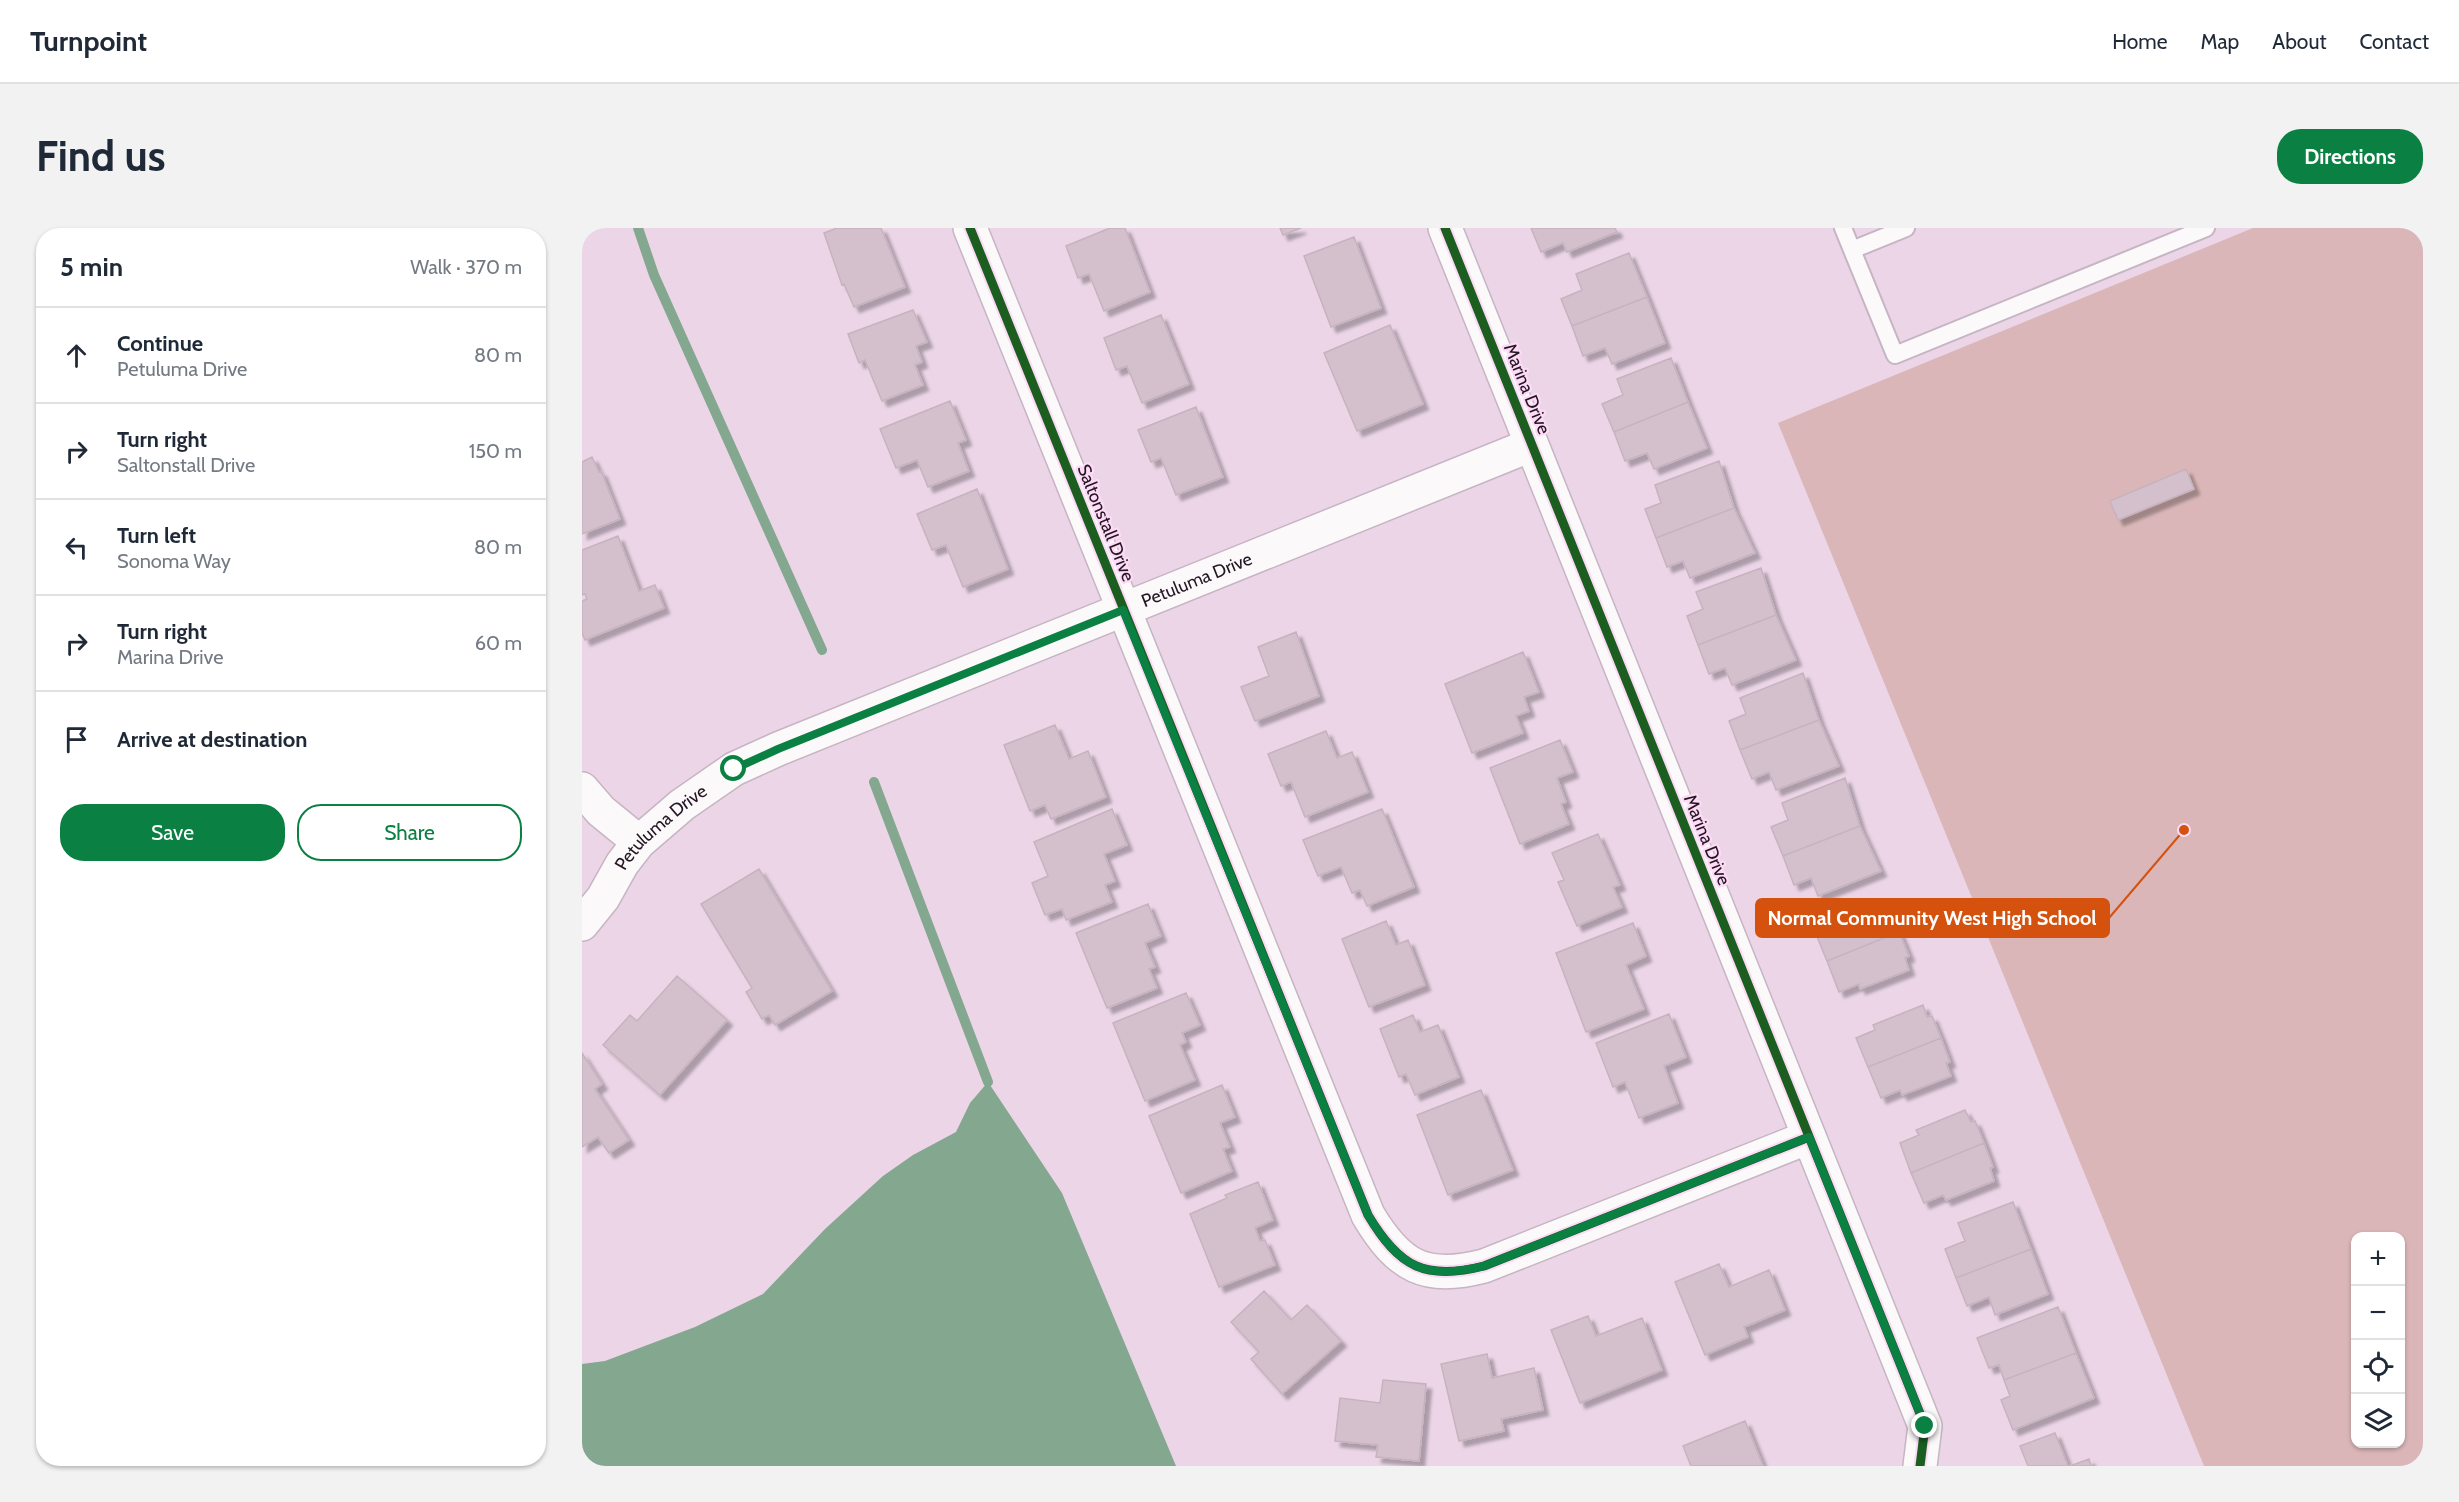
<!DOCTYPE html>
<meta charset="utf-8">
<style>
:root{--surface:#fff;--page:#f2f2f3;--text:#1f2937;--muted:#747a83;--line:#e0e1e3;--accent:#0b8043}
body{margin:0;font-family:Cabin,sans-serif;background:var(--page);color:var(--text)}
.controls{position:absolute;right:18px;bottom:18px;display:grid;overflow:hidden;border-radius:12px;box-shadow:0 2px 4px #0004}
.controls button{width:54px;height:54px;display:grid;place-items:center;padding:0;border:0;border-bottom:2px solid var(--line);background:var(--surface);color:var(--text);font:30px sans-serif}
.stop{position:absolute;width:18px;height:18px;margin:-14px;border:4px solid #0b8043;border-radius:50%;background:#fff}
.stop.end{background:#0b8043;border-color:#fff;box-shadow:0 2px 6px #0008}
.list{margin:0;padding:0;list-style:none}
h2{display:flex;justify-content:space-between;align-items:center;height:78px;margin:0;padding:0 24px;font-size:26px}
h2 small{font-size:20px;font-weight:400;color:var(--muted)}
.list li{display:grid;grid-template-columns:39px 1fr auto;gap:18px;align-items:center;box-sizing:border-box;height:96px;padding:0 24px;border-top:2px solid var(--line)}
.list b{display:block;font-size:22px;white-space:nowrap}
.list p{margin:0;font-size:20px;white-space:nowrap;color:var(--muted)}
.list em{font-size:20px;font-style:normal;color:var(--muted)}
.actions{display:flex;gap:12px;padding:18px 24px}
.actions a{flex:1;padding:14px 0;border:2px solid var(--accent);border-radius:24px;text-align:center;font-size:21px;color:var(--accent)}
.actions .main{background:var(--accent);color:#fff}
.icon{flex:none;width:33px;height:33px;fill:none;stroke:currentColor;stroke-width:2;stroke-linecap:round;stroke-linejoin:round}
.map{position:relative;flex:none;width:1841px;height:1238px;overflow:hidden;border-radius:24px}
header{display:flex;align-items:center;gap:36px;box-sizing:border-box;height:84px;padding:0 30px;background:var(--surface);border-bottom:2px solid var(--line)}
header strong{font-size:28px}
nav{display:flex;gap:33px;margin-inline-start:auto;font-size:21px}
.intro{display:flex;align-items:center;justify-content:space-between;box-sizing:border-box;height:144px;padding:0 36px}
h1{margin:0;font-size:42px}
.button{padding:15px 27px;border-radius:24px;background:var(--accent);color:#fff;font-size:21px;font-weight:700}
main{display:flex;gap:36px;padding:0 36px}
aside{flex:1;background:var(--surface);border-radius:24px;box-shadow:0 2px 4px #0004}
.map>svg:first-child{display:block}
.green{fill:#dab6b8;fill-rule:evenodd}
.water{fill:#83a78f}
.lines{fill:none;stroke-linecap:round;stroke-linejoin:round}
.stream{stroke:#83a78f;stroke-width:10}
.building{fill:#d3c0cc;stroke:#c6b3be;stroke-width:1.5;filter:url(#shadow)}
.lane-casing{stroke:#c6b5c3;stroke-width:20}
.street-casing{stroke:#c6b5c3;stroke-width:36}
.lane{stroke:#fcf9fb;stroke-width:16}
.street{stroke:#fcf9fb;stroke-width:33}
.cycleway-casing{stroke:#fddbf6;stroke-width:13}
.cycleway{stroke:#1b5e20;stroke-width:9}
.route{stroke:#0b8043;stroke-width:8}
.labels{text-anchor:middle;stroke-width:4.5;stroke-linejoin:round;paint-order:stroke}
.street-label{font-size:18px;fill:#231521;stroke:#fddbf6}
.leader{fill:none;stroke:#d4520e;stroke-width:2}
.callout-dot{fill:#d4520e;stroke:#fddbf6;stroke-width:2}
.callout{fill:#d4520e;stroke:#d4520e;stroke-width:2}
.callout-label{font-size:20px;text-anchor:middle;font-weight:bold;fill:#fff}
</style>
<header>
<strong>Turnpoint</strong>
<nav><a>Home</a><a>Map</a><a>About</a><a>Contact</a></nav>
</header>
<div class="intro"><h1>Find us</h1><a class="button">Directions</a></div>
<main>
<aside>
<h2>5 min<small>Walk · 370 m</small></h2>
<ul class="list">
<li><svg class="icon" aria-label="ahead" viewBox="0 0 24 24"><path d="M12 20V5M6 11l6-6 6 6"/></svg><div><b>Continue</b><p>Petuluma Drive</p></div><em>80 m</em></li>
<li><svg class="icon" aria-label="right" viewBox="0 0 24 24"><path d="M7 20v-9h11M14 6l5 5-5 5"/></svg><div><b>Turn right</b><p>Saltonstall Drive</p></div><em>150 m</em></li>
<li><svg class="icon" aria-label="left" viewBox="0 0 24 24"><path d="M17 20v-9H6M10 6l-5 5 5 5"/></svg><div><b>Turn left</b><p>Sonoma Way</p></div><em>80 m</em></li>
<li><svg class="icon" aria-label="right" viewBox="0 0 24 24"><path d="M7 20v-9h11M14 6l5 5-5 5"/></svg><div><b>Turn right</b><p>Marina Drive</p></div><em>60 m</em></li>
<li><svg class="icon" aria-label="arrive" viewBox="0 0 24 24"><path d="M6 21V4h12l-3 4 3 4H6"/></svg><div><b>Arrive at destination</b></div></li>
</ul>
<div class="actions"><a class="main">Save</a><a>Share</a></div>
</aside>
<div class="map">
<svg width="1841" height="1238" viewBox="0 0 1841 1238">
<defs>
<filter id="shadow"><feDropShadow dx="5.5" dy="5.5" stdDeviation="1.5" flood-color="#0004"/></filter>
</defs>
<rect width="100%" height="100%" fill="#ebd5e7"/>
<!-- green -->
<path class="green" d="M1671,0H1841V1238H1622L1196,195ZM1774,1008H1818V1216H1774Z"/>
<!-- water -->
<path class="water" d="M406,854L480,965L594,1238H0V1136L23,1133L113,1099L181,1066L243,1001L301,948L331,927L374,904L388,875Z"/>
<g class="lines">
<!-- stream -->
<path class="stream" d="M56,0L72,47L240,422
M292,554L406,854"/>
</g>
<!-- building -->
<path class="building" d="M255,0H299L323,59L272,79L262,56L260,57L242,5Z
M528,0H543L568,64L522,83L507,46L496,50L484,18Z
M698,0H719L701,7Z
M949,0H1033L1035,4L985,24L981,15L959,24Z
M772,9L799,80L749,99L722,28Z
M1047,25L1065,69L990,98L979,71L1000,62L994,46Z
M1065,69L1083,115L1030,136L1023,120L1001,128L990,98Z
M331,82L345,114L334,118L340,134L333,137L341,157L300,173L283,132L277,135L266,106Z
M579,87L607,156L560,175L545,138L534,142L522,110Z
M808,97L841,176L775,203L742,125Z
M1089,130L1106,174L1032,204L1020,176L1041,167L1035,151Z
M368,173L384,212L376,215L387,243L346,259L335,232L314,240L298,201Z
M1106,174L1125,220L1072,241L1065,225L1043,233L1032,204Z
M614,179L641,249L594,267L579,230L569,234L556,202Z
M10,229L17,244L19,243L38,291L0,306V234Z
M1137,233L1152,280L1074,310L1063,281L1079,275L1073,257Z
M1604,241L1612,261L1536,292L1528,273Z
M395,261L426,341L381,359L364,317L350,322L335,286Z
M1152,280L1173,325L1108,350L1101,333L1085,339L1074,310Z
M36,308L57,363L73,357L82,380L3,412L0,405V373L5,371L3,366L0,367V322Z
M1179,340L1194,387L1116,417L1105,388L1121,381L1114,364Z
M1194,387L1214,432L1150,457L1143,440L1127,446L1116,417Z
M714,404L737,468L673,493L659,459L687,448L676,419Z
M941,424L957,464L942,469L947,483L934,488L941,505L890,525L863,456Z
M1221,445L1237,492L1158,522L1147,493L1164,486L1158,470Z
M1237,492L1257,538L1194,562L1187,544L1170,551L1158,522Z
M473,497L487,531L506,523L524,569L469,591L463,577L448,583L422,517Z
M744,503L755,530L770,524L786,564L723,589L709,554L699,558L686,526Z
M978,512L991,544L975,550L984,574L979,576L987,596L938,616L908,540Z
M1263,550L1278,598L1201,628L1189,599L1206,592L1200,575Z
M530,581L545,617L522,626L533,653L523,657L530,674L484,692L480,681L463,687L450,655L466,648L452,614Z
M800,581L832,659L785,678L778,662L770,665L759,639L736,648L721,612Z
M1278,598L1299,643L1236,668L1229,650L1212,657L1201,628Z
M1016,606L1038,657L1031,659L1040,679L995,698L976,654L982,652L970,625Z
M177,641L250,763L193,797L187,787L180,791L164,764L170,760L119,676Z
M1299,671L1304,683L1308,682L1317,704L1245,733L1233,704L1252,696L1250,691Z
M566,676L579,708L563,715L573,739L567,741L575,760L525,780L494,705Z
M804,693L814,717L826,712L843,757L787,779L760,711Z
M1051,695L1064,728L1044,737L1062,781L1004,804L974,725Z
M1317,704L1327,728L1323,730L1327,742L1278,761L1277,756L1257,764L1245,733Z
M95,748L145,792L78,867L21,817L48,787L55,793Z
M604,765L618,797L600,805L604,814L598,817L613,852L563,873L531,795Z
M1341,777L1345,789L1350,788L1359,810L1286,839L1274,810L1293,802L1291,797Z
M1087,786L1104,829L1082,838L1096,875L1057,890L1043,854L1031,859L1014,815Z
M831,787L838,804L856,797L877,849L833,867L824,846L817,849L798,801Z
M1359,810L1368,834L1364,835L1369,848L1320,867L1318,862L1299,870L1286,839Z
M0,825L20,856L13,861L47,912L27,925L16,909L0,919Z
M640,857L653,889L638,895L648,919L641,921L650,943L599,965L567,888Z
M899,862L931,942L866,967L835,887Z
M1383,882L1389,894L1393,893L1402,915L1329,945L1318,915L1337,907L1334,902Z
M1402,915L1411,939L1408,940L1412,953L1364,972L1361,967L1342,975L1329,945Z
M676,954L691,992L673,1000L678,1013L683,1012L693,1037L637,1059L608,986L645,970L643,967Z
M1431,974L1449,1021L1374,1050L1363,1021L1383,1013L1376,995Z
M1449,1021L1466,1066L1413,1087L1407,1069L1385,1078L1374,1050Z
M1137,1036L1147,1059L1187,1042L1203,1082L1162,1099L1166,1109L1123,1127L1093,1054Z
M682,1063L709,1092L725,1077L759,1113L700,1166L669,1131L677,1124L649,1094Z
M1476,1079L1494,1125L1422,1152L1417,1137L1407,1140L1395,1110Z
M1006,1088L1014,1108L1060,1090L1080,1142L998,1175L969,1102Z
M1494,1125L1512,1170L1431,1202L1419,1172L1428,1168L1422,1152Z
M905,1126L910,1150L952,1140L961,1182L919,1191L922,1203L877,1213L859,1136Z
M801,1152L844,1156L837,1233L794,1229L796,1217L753,1213L758,1170L798,1175Z
M1163,1193L1181,1238H1109L1101,1218Z
M1473,1205L1486,1238H1446L1438,1218Z
M1507,1231L1509,1238H1488Z"/>
<g class="lines">
<defs>
<path id="lane" d="M1261,0L1313,127L1624,0
M1270,22L1324,0"/>
<g id="street">
<path d="M388,0L786,987C817,1039 843,1053 902,1038L1227,909"/>
<path d="M863,0L1343,1198L1338,1238"/>
<path d="M0,561L19,583L57,614"/>
<path id="s1" d="M0,696L21,670L40,636L57,614L100,577L152,541L196,521L949,217"/>
</g>
</defs>
<!-- lane casing -->
<use href="#lane" class="lane-casing"/>
<!-- street casing -->
<use href="#street" class="street-casing"/>
<!-- lane -->
<use href="#lane" class="lane"/>
<!-- street -->
<use href="#street" class="street"/>
<defs>
<path id="cycleway" d="M388,0L786,987C817,1039 843,1053 902,1038L1227,909
M863,0L1343,1198L1338,1238"/>
</defs>
<!-- cycleway casing -->
<use href="#cycleway" class="cycleway-casing"/>
<!-- cycleway -->
<use href="#cycleway" class="cycleway"/>
</g>
<g class="lines">
<!-- route -->
<path class="route" d="M152,541L196,521L541,382L786,987C817,1039 843,1053 902,1038L1227,909L1343,1198"/>
</g>
<g class="labels">
<!-- street labels -->
<g class="street-label">
<text transform="translate(945 161) rotate(68)" y="6">Marina Drive</text>
<text transform="translate(524 295) rotate(68)" y="6">Saltonstall Drive</text>
<text dy="6" stroke="none"><textPath href="#s1" startOffset="720">Petuluma Drive</textPath></text>
<text dy="6" stroke="none"><textPath href="#s1" startOffset="126">Petuluma Drive</textPath></text>
<text transform="translate(1125 612) rotate(68)" y="6">Marina Drive</text>
</g>
</g>
<!-- callouts -->
<path class="leader" d="M1602 602L1527 690"/>
<circle class="callout-dot" cx="1602" cy="602" r="6"/>
<rect class="callout" x="1174" y="671" width="353" height="38" rx="6"/>
<g class="callout-label">
<text x="1350" y="697">Normal Community West High School</text>
</g>
</svg>
<div class="controls">
<button>+</button>
<button>−</button>
<button><svg class="icon" aria-label="locate" viewBox="0 0 24 24"><circle cx="12" cy="12" r="6"/><path d="M12 2v4M12 18v4M2 12h4M18 12h4"/></svg></button>
<button><svg class="icon" aria-label="layers" viewBox="0 0 24 24"><path d="M12 4l9 5-9 5-9-5zM3 14l9 5 9-5"/></svg></button>
</div>
<div class="stop" style="left:152px;top:541px"></div>
<div class="stop end" style="left:1343px;top:1198px"></div>
</div>
</main>
